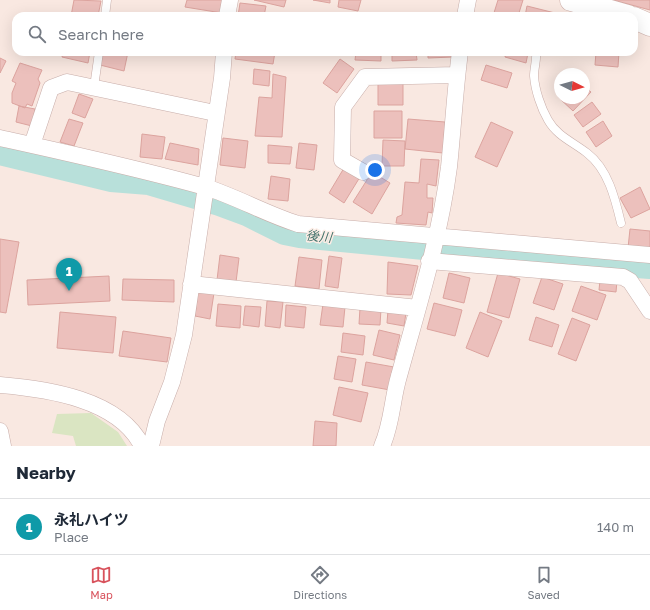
<!DOCTYPE html>
<meta charset="utf-8">
<style>
:root{--surface:#fff;--page:#f2f2f3;--text:#1f2937;--muted:#747a83;--line:#e0e1e3;--accent:#d8525c}
body{margin:0;font-family:"Golos Text","Noto Sans JP",sans-serif;background:var(--page);color:var(--text)}
.compass{position:absolute;left:554px;top:68px;width:36px;height:36px;border-radius:50%;background:var(--surface);box-shadow:0 4px 16px #0002;rotate:95deg}
.you{position:absolute;left:375px;top:170px;width:14px;height:14px;margin:-10px;border:3px solid #fff;border-radius:50%;background:#1a73e8;box-shadow:0 0 0 6px #1a73e833}
.badge{display:grid;place-items:center;width:26px;height:26px;border-radius:50%;background:var(--accent);color:#fff;font-size:13px;font-weight:700}
.pin{position:absolute;translate:-50% -33px;filter:drop-shadow(0 1px 2px #0008)}
.pin::after{content:'';position:absolute;top:21px;width:14px;height:12px;background:inherit;clip-path:polygon(0 0,100% 0,50% 100%)}
.list{margin:0;padding:0;list-style:none}
h2{display:flex;justify-content:space-between;align-items:center;height:52px;margin:0;padding:0 16px;font-size:17px}
h2 small{font-size:13px;font-weight:400;color:var(--muted)}
.list li{display:grid;grid-template-columns:26px 1fr auto;gap:12px;align-items:center;box-sizing:border-box;height:56px;padding:0 16px;border-top:1px solid var(--line)}
.list b{display:block;font-size:15px;white-space:nowrap}
.list p{margin:0;font-size:13px;white-space:nowrap;color:var(--muted)}
.list em{font-size:13px;font-style:normal;color:var(--muted)}
.icon{flex:none;width:22px;height:22px;fill:none;stroke:currentColor;stroke-width:2;stroke-linecap:round;stroke-linejoin:round}
.map{position:relative;flex:none;width:650px;height:446px;overflow:hidden}
.search{position:absolute;background:var(--surface);box-shadow:0 4px 16px #0002;left:12px;right:12px;top:12px;height:44px;display:flex;align-items:center;gap:10px;box-sizing:border-box;padding:0 14px;border-radius:12px;color:var(--muted);font-size:15px}
.sheet{height:108px;background:var(--surface)}
nav{display:flex;justify-content:space-around;align-items:center;box-sizing:border-box;height:56px;border-top:1px solid var(--line);background:var(--surface);font-size:11px;color:var(--muted)}
nav a{display:grid;justify-items:center;gap:2px}
nav .on{color:var(--accent)}
.map>svg:first-child{display:block}
.green{fill:#dae5c2}
.lines{fill:none;stroke-linecap:round;stroke-linejoin:round}
.river{stroke:#b8e0da;stroke-width:28}
.building{fill:#ecc0bc;stroke:#dca39e}
.lane-casing{stroke:#c8aeaa;stroke-width:9}
.street-casing{stroke:#c8aeaa;stroke-width:17}
.secondary-casing{stroke:#cdafaa;stroke-width:23}
.lane{stroke:#fff;stroke-width:8}
.street{stroke:#fff;stroke-width:16}
.secondary{stroke:#fff;stroke-width:22}
.labels{text-anchor:middle;stroke-width:3;stroke-linejoin:round;paint-order:stroke}
.water-label{font-size:13px;font-style:italic;fill:#41726b;stroke:#fdede6}
</style>
<div class="map">
<svg width="650" height="446" viewBox="0 0 650 446">
<rect width="100%" height="100%" fill="#f9e8e1"/>
<!-- green -->
<path class="green" d="M91,413L118,432L127,446H76L73,436L52,433L57,414Z"/>
<g class="lines">
<!-- river -->
<path class="river" d="M0,151L111,178L149,181L220,202L247,212L285,231L300,234L517,255L650,265"/>
</g>
<!-- building -->
<path class="building" d="M74,0L101,1L98,16H71Z
M187,0H223L222,13L185,7Z
M254,0H286L284,7Z
M313,0H330V3Z
M339,0H361L358,11L338,7Z
M498,0H523L518,16H493Z
M613,0H650V10Z
M240,3L266,6L264,16H238Z
M527,6L567,16H525Z
M63,52H90L88,63L62,57Z
M104,52H128L124,71L100,65Z
M236,52H275L273,64L235,59Z
M356,52H381V61L355,60Z
M392,52H416L417,60L392,61Z
M428,52H453V57L428,58Z
M506,52L528,53L526,63L505,57Z
M596,52H619L618,67L595,65Z
M0,58L6,61L0,73Z
M340,59L354,69L337,93L323,83Z
M20,63L42,70L38,79L40,83L32,106L27,104L25,108L12,103V93L16,83L12,81Z
M486,65L512,73L507,88L481,80Z
M254,69L270,71L269,86L253,84Z
M273,74L286,77L282,137L255,136L259,97L272,98Z
M378,81H403V105H378Z
M584,86L591,92L573,111L558,97L560,94V98H584Z
M79,94L93,99L85,118L72,113Z
M592,102L601,114L583,127L574,115Z
M19,106L35,109L32,126L16,122Z
M374,111H402V138H374Z
M69,119L83,123L74,146L60,142Z
M408,119L445,122L443,153L405,149Z
M603,121L612,136L596,147L586,132Z
M491,122L513,132L497,167L475,157Z
M142,134L165,137L162,159L140,157Z
M223,138L248,141L245,168L220,165Z
M383,140L405,141L404,166H382Z
M170,143L199,149L198,165L165,159Z
M299,143L317,145L314,170L296,168Z
M268,145L292,147L290,164L268,163Z
M421,159L439,160L436,186L427,184V198H433L432,213L428,212L426,225L396,223L397,217L402,215L405,182L419,183Z
M344,168L360,177L344,203L329,193Z
M372,172L390,183L372,214L353,202Z
M271,176L290,179L288,201L268,199Z
M640,187L650,209L631,218L620,198Z
M630,229L650,231V250L628,248Z
M0,239L19,242L6,313L0,312Z
M220,255L239,258L236,282L217,280Z
M329,256L342,258L338,288L325,286Z
M299,257L322,260L319,289L295,286Z
M388,262L418,266L411,295L387,294Z
M449,273L470,278L464,303L443,298Z
M498,273L520,279L509,318L487,312Z
M109,276L110,301L28,305L27,280Z
M542,277L563,284L554,310L533,303Z
M123,279L174,280V302L122,300Z
M600,280L617,281L616,292L599,290Z
M581,286L606,295L597,320L572,311Z
M198,291L214,293L210,319L195,316Z
M267,301L283,302L280,328L265,326Z
M434,303L462,310L455,336L427,329Z
M218,304L241,306L240,328L216,326Z
M323,304L345,307L343,327L320,325Z
M286,305L306,307L304,328L285,326Z
M245,306L261,307L259,327L243,325Z
M360,308L381,309L380,325L359,324Z
M388,310L406,313L404,326L387,323Z
M60,312L116,317L113,353L57,348Z
M480,312L502,321L488,357L466,348Z
M536,317L559,325L552,347L529,340Z
M572,318L590,325L576,361L558,354Z
M379,330L400,335L394,360L373,355Z
M123,331L171,338L167,362L119,356Z
M343,333L365,336L363,355L341,352Z
M338,356L356,359L352,382L334,379Z
M366,362L394,367L390,390L362,385Z
M339,387L368,393L361,422L333,415Z
M315,421L337,423L336,446H313Z"/>
<g class="lines">
<defs>
<path id="lane" d="M105,16L107,0
M536,52C537,60 534,68 534,76C535,90 541,108 548,120C557,136 573,142 587,153C608,169 615,198 621,223
M94,87L99,52"/>
<path id="street" d="M227,16L230,0
M465,16L468,0
M0,138C68,153 137,168 205,187C237,197 266,214 298,224L650,255
M32,145L51,88L67,82L215,113
M363,172L342,160L343,107L365,77L457,75
M429,261L623,277L630,281L650,311
M191,284L418,308
M0,385C47,389 119,399 142,446
M0,431L3,446
M151,446L157,421L172,382L184,335L222,78L224,52
M382,446C392,424 392,399 399,376C418,307 440,237 449,167C453,129 455,90 460,52"/>
<path id="secondary" d="M571,0L628,16
M634,18L650,25"/>
</defs>
<!-- lane casing -->
<use href="#lane" class="lane-casing"/>
<!-- street casing -->
<use href="#street" class="street-casing"/>
<!-- secondary casing -->
<use href="#secondary" class="secondary-casing"/>
<!-- lane -->
<use href="#lane" class="lane"/>
<!-- street -->
<use href="#street" class="street"/>
<!-- secondary -->
<use href="#secondary" class="secondary"/>
</g>
<g class="labels">
<!-- water labels -->
<g class="water-label">
<text transform="translate(319 236) rotate(5)" y="5">後川</text>
</g>
</g>
</svg>
<svg class="compass" viewBox="-18 -18 36 36"><path d="M0-13l5 13h-10z" fill="#e53935"/><path d="M0 13l5-13h-10z" fill="#747a83"/></svg>
<div class="you"></div>
<div class="pin badge" style="left:69px;top:291px;background:#0f9aa8">1</div>
<div class="search"><svg class="icon" aria-label="search" viewBox="0 0 24 24"><circle cx="10" cy="10" r="6"/><path d="M15 15l6 6"/></svg>Search here</div>
</div>
<section class="sheet">
<h2>Nearby<small></small></h2>
<ul class="list">
<li><span class="badge" style="background:#0f9aa8">1</span><div><b>永礼ハイツ</b><p>Place</p></div><em>140 m</em></li>
</ul>
</section>
<nav>
<a class="on"><svg class="icon" aria-label="map" viewBox="0 0 24 24"><path d="M3 6l6-2 6 2 6-2v14l-6 2-6-2-6 2zM9 4v14M15 6v14"/></svg>Map</a>
<a><svg class="icon" aria-label="directions" viewBox="0 0 24 24"><path d="M12 3l9 9-9 9-9-9zM9 14v-3h6M13 9l2 2-2 2"/></svg>Directions</a>
<a><svg class="icon" aria-label="saved" viewBox="0 0 24 24"><path d="M7 4h10v16l-5-4-5 4z"/></svg>Saved</a>
</nav>
